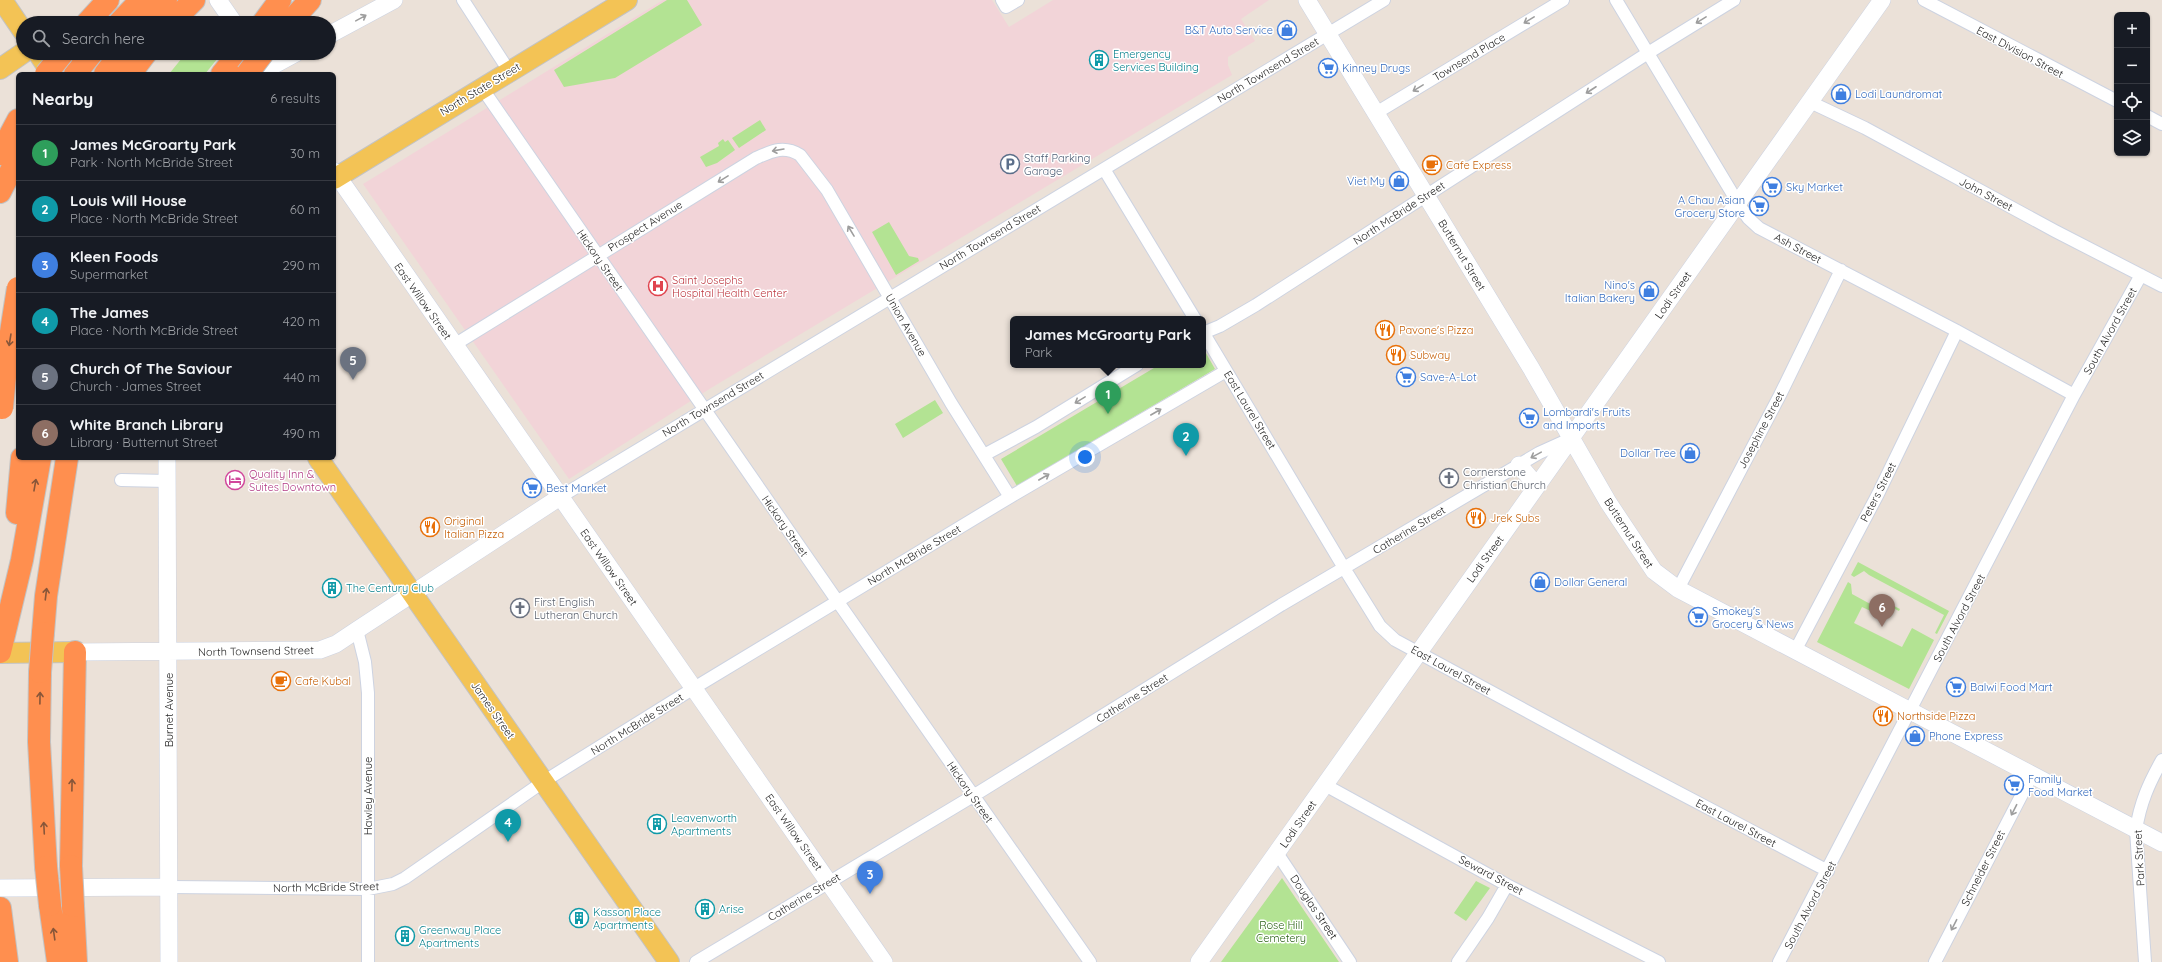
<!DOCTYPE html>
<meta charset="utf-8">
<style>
:root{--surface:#171b24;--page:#242831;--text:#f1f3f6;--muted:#9ea1a6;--line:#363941;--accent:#1a73e8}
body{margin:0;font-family:Quicksand,sans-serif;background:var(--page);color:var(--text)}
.controls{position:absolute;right:12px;top:12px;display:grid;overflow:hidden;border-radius:6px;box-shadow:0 1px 3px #0004}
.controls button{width:36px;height:36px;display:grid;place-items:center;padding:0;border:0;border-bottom:1px solid var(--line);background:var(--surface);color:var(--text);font:20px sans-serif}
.you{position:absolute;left:1085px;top:457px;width:14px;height:14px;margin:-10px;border:3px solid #fff;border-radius:50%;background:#1a73e8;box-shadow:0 0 0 6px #1a73e833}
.badge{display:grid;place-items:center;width:26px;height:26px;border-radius:50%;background:var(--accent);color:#fff;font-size:13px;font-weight:700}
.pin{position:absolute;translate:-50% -33px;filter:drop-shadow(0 1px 2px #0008)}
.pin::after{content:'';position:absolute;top:21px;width:14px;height:12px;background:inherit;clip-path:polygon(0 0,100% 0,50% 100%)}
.popup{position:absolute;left:1010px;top:316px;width:196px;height:52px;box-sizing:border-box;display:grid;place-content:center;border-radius:6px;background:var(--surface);filter:drop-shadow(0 1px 3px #0005);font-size:13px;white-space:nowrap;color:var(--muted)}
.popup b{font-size:15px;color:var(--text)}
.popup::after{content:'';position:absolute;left:50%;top:100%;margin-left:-8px;border:8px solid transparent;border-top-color:var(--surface)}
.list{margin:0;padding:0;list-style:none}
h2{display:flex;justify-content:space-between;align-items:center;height:52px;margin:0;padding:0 16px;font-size:17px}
h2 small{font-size:13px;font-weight:400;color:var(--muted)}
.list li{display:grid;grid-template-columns:26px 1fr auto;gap:12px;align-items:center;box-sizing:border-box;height:56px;padding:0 16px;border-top:1px solid var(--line)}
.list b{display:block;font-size:15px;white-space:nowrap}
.list p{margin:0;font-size:13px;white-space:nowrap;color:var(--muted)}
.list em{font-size:13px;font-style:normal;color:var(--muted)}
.icon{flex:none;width:22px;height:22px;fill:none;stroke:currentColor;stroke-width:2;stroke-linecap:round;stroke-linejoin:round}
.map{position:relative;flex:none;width:2162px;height:962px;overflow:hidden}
.search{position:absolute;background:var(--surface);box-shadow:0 1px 3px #0004;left:16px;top:16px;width:320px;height:44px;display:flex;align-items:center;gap:10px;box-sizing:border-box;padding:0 14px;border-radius:22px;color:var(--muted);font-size:15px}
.panel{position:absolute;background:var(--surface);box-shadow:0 1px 3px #0004;left:16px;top:72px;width:320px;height:388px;border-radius:6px}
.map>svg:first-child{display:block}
.medical{fill:#f2d4d8}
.green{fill:#b3e393}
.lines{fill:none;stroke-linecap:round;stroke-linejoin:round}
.street-casing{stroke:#cdd3e1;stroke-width:14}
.secondary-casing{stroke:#cdd3e1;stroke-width:18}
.primary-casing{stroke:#c3c3c3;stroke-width:22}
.highway-casing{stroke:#c3c3c3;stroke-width:24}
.street{stroke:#fff;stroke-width:12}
.secondary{stroke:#fff;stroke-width:17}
.primary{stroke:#f3c355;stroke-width:20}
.highway{stroke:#ff8f4f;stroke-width:22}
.highway-bridge-casing{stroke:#c3c3c3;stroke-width:24;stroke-linecap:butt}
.highway-bridge{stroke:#ff8f4f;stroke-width:22}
.oneway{stroke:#9e9e9e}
.oneway2{stroke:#885639}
.labels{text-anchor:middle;stroke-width:3;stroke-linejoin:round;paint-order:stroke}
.shop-label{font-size:11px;fill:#366cbe;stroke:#fff;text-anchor:start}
.street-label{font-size:11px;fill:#272727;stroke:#fff}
.culture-label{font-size:11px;fill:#0d838f;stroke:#fff;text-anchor:start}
.service-label{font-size:11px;fill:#4e5e75;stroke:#fff;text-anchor:start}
.food-label{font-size:11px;fill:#c56008;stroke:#fff;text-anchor:start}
.health-label{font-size:11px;fill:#be3a42;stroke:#fff;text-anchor:start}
.worship-label{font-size:11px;fill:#5b616d;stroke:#fff;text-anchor:start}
.hotel-label{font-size:11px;fill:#b23c85;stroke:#fff;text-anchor:start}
.park-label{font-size:11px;fill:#2d6418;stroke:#fff}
</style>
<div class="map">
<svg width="2162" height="962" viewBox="0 0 2162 962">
<rect width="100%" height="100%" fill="#ebe1d8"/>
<!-- medical -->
<path class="medical" d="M663,0H992L1009,27L1053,0H1269L1241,19L1255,41L1228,57V65L1232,75L711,388L569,479L363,184Z"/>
<!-- green -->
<path class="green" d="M667,0H687L702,25L615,78L564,87L554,70Z
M186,53H222L205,74H169Z
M760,120L766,130L739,148L732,138Z
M723,139L725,142L728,140L735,150L717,163L706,167L700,157L719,146L718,143Z
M889,222L909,256L918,258L919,261L896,275L872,232Z
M1203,348L1215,369L1017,486L1001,459L1159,365H1203Z
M935,400L943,413L903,438L895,424Z
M1858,562L1949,611L1937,634L1935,633L1944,615L1869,575L1864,571L1854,577L1851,575Z
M1848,582L1851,584L1852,594L1874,606L1876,598H1878L1900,609L1899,611L1889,606L1887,609L1879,604L1875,613L1862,607L1854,623L1902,647L1912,628L1934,640L1909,689L1817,642Z
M1282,878L1339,962H1221Z
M1476,881L1490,888L1466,921L1454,913Z"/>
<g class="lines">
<defs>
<path id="street" d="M463,0L509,71
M1002,0L1006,7L1018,0
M1616,0L1738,203L1748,218L1759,228L1957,331L2074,395
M1924,0L2117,101
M482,88L838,602L1090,962
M1810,102L1865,128L2055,231L2162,286
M1376,113L1563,0
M2147,116L2162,124
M1104,169L1195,319
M1203,332L1344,568L1380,626L1395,640L1630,767L1828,871
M1203,333L1220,326L1256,305L1648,53L1734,0
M454,345L756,158C772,151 784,145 800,155L827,190L951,403L1010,497
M984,455L1036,427L1137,365
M121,480L167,481
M560,497L1384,0
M1678,589L1780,395L1841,270
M357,630L365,662L368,693V962
M1795,651L1878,494L1957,331
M1325,785L1507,885L1659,962
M1277,853L1350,962
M169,887L368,889L393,884L405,878L543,782L694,688L1010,497L1226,371
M696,962L973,796L1281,605L1539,453L1570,439
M1458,962L1488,918L1507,885
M1779,962L2074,395L2141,275
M1935,962L2032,775
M2145,962L2136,830C2140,803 2149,783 2162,760"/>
<path id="secondary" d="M218,0L234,23
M1307,0L1531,368L1608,502L1654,571L1678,589L2162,843
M329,35L394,0
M263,71L296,53
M334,171L884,962
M167,458L169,962
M1519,465L1537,486
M75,652L320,650L336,644L357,630L560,497
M0,888L169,887
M1199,962L1882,0"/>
<path id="primary" d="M2,0L23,31
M38,53L52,74
M0,69L23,53
M334,179L627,0
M318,458L669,962
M0,653L75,652"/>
<path id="highway" d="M87,23L108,0
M119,23L141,0
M145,23L166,0
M171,23L194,0
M263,23L280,0
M289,23L310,0
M75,74L92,53
M105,74L121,53
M130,74L146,53
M222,74L240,53
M0,154L18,120
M0,192L18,157
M17,513L22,458
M43,633L46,596L67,458
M0,652L22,560L40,458
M40,672L39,742L46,867
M71,866L75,652
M50,905L58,962
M73,906L76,962
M0,908L7,962"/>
</defs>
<!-- street casing -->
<use href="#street" class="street-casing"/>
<!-- secondary casing -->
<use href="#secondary" class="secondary-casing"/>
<!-- primary casing -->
<use href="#primary" class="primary-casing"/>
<!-- highway casing -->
<use href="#highway" class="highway-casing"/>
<!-- street -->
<use href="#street" class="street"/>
<!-- secondary -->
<use href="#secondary" class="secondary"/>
<!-- primary -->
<use href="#primary" class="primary"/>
<!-- highway -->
<use href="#highway" class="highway"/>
<defs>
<path id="highway-bridge" d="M46,74L63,53
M247,74L263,53
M2,408L7,357L18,288
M40,672L43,633
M71,866L73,906
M46,867L50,905"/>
</defs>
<!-- highway-bridge casing -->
<use href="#highway-bridge" class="highway-bridge-casing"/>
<!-- highway-bridge -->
<use href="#highway-bridge" class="highway-bridge"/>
</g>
<!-- one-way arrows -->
<defs><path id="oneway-shaft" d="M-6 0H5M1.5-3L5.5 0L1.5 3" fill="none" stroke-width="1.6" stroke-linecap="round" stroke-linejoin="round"/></defs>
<g class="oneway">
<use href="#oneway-shaft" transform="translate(361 18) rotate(-29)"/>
<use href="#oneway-shaft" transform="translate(1529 20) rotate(149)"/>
<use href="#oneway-shaft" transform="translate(1701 20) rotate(148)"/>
<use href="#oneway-shaft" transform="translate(1418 88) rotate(149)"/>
<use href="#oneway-shaft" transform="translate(1591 90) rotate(147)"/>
<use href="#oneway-shaft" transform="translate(778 150) rotate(170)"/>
<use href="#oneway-shaft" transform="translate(723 179) rotate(148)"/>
<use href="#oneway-shaft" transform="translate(851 231) rotate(-121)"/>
<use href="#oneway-shaft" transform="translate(1080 400) rotate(149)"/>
<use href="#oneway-shaft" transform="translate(1156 412) rotate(-30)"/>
<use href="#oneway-shaft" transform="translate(1536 455) rotate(151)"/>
<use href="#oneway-shaft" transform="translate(1044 477) rotate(-30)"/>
<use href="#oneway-shaft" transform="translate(2014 810) rotate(117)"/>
<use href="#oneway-shaft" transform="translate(1954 925) rotate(117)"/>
</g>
<g class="oneway2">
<use href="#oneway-shaft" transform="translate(10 340) rotate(99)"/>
<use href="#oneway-shaft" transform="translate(35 485) rotate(-80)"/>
<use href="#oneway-shaft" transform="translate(46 594) rotate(-83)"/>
<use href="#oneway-shaft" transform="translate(40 698) rotate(-89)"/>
<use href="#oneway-shaft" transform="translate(72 785) rotate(-89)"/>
<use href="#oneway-shaft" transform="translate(44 828) rotate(-93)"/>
<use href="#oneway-shaft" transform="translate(54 934) rotate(-98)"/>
</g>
<!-- icons -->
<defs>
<symbol id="shop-ring" viewBox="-11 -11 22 22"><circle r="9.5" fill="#fff" stroke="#3f7fe0" stroke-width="1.5"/><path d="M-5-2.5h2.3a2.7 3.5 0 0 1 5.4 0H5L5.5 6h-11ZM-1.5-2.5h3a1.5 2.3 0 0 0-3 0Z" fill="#3f7fe0"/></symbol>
<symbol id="building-ring" viewBox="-11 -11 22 22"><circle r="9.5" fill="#fff" stroke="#0f9aa8" stroke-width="1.5"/><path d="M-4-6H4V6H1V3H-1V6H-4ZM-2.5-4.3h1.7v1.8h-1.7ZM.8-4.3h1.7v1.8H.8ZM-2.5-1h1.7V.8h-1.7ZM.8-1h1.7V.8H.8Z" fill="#0f9aa8"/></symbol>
<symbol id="supermarket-ring" viewBox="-11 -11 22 22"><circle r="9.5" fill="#fff" stroke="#3f7fe0" stroke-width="1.5"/><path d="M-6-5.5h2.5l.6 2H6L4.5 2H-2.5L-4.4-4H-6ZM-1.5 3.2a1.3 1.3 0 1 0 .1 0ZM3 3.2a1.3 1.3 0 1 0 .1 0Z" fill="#3f7fe0"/></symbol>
<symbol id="parking-ring" viewBox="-11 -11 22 22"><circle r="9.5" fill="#fff" stroke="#5c6f8a" stroke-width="1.5"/><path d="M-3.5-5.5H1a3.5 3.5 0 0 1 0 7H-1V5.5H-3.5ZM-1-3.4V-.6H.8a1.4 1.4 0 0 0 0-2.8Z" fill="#5c6f8a"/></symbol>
<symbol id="cafe-ring" viewBox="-11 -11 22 22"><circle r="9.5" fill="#fff" stroke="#e8710a" stroke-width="1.5"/><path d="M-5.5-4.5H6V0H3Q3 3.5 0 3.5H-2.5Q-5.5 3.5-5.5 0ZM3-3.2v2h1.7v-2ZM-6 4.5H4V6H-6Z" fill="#e8710a"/></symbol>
<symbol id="hospital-ring" viewBox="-11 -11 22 22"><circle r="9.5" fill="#fff" stroke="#e0444e" stroke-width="1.5"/><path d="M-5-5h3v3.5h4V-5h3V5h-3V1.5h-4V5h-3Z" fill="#e0444e"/></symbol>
<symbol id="restaurant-ring" viewBox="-11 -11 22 22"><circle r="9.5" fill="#fff" stroke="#e8710a" stroke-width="1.5"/><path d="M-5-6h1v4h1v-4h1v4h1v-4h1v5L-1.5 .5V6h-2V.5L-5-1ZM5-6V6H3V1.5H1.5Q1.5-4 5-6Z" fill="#e8710a"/></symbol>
<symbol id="church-ring" viewBox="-11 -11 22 22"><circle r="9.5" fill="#fff" stroke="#6b7280" stroke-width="1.5"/><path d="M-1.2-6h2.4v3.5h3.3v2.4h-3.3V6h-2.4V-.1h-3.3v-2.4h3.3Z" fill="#6b7280"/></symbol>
<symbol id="hotel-ring" viewBox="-11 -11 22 22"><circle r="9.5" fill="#fff" stroke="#d1479c" stroke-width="1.5"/><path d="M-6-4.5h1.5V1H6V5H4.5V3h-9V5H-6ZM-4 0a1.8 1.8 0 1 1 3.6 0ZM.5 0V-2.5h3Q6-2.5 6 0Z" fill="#d1479c"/></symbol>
</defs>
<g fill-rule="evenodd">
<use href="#shop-ring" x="1276" y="19" width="22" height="22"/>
<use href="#building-ring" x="1088" y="49" width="22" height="22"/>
<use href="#supermarket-ring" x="1317" y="57" width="22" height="22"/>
<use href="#shop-ring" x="1830" y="83" width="22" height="22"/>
<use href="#parking-ring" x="999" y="153" width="22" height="22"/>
<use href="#cafe-ring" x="1421" y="154" width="22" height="22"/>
<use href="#shop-ring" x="1388" y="170" width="22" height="22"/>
<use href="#supermarket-ring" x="1761" y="176" width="22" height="22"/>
<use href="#supermarket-ring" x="1748" y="195" width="22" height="22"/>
<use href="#hospital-ring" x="647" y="275" width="22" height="22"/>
<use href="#shop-ring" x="1638" y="280" width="22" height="22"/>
<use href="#restaurant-ring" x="1374" y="319" width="22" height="22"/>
<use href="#restaurant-ring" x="1385" y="344" width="22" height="22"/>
<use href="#supermarket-ring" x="1395" y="366" width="22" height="22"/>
<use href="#supermarket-ring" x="1518" y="407" width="22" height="22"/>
<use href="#shop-ring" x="1679" y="442" width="22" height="22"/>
<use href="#church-ring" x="1438" y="467" width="22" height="22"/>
<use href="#hotel-ring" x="224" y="469" width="22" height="22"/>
<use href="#supermarket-ring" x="521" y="477" width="22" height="22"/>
<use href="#restaurant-ring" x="1465" y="507" width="22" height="22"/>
<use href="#restaurant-ring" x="419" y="516" width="22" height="22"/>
<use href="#shop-ring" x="1529" y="571" width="22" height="22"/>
<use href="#building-ring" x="321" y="577" width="22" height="22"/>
<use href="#church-ring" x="509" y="597" width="22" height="22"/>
<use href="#supermarket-ring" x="1687" y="606" width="22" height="22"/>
<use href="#cafe-ring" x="270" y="670" width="22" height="22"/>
<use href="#supermarket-ring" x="1945" y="676" width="22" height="22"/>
<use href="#restaurant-ring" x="1872" y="705" width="22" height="22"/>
<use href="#shop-ring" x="1904" y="725" width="22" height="22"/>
<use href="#supermarket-ring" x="2003" y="774" width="22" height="22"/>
<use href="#building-ring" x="646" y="813" width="22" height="22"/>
<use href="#building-ring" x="694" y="898" width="22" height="22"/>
<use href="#building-ring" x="568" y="907" width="22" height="22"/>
<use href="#building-ring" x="394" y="925" width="22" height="22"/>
</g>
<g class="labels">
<!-- shop labels -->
<g class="shop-label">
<text x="1273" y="34" text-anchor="end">B&amp;T Auto Service</text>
<text x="1342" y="72">Kinney Drugs</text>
<text x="1855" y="98">Lodi Laundromat</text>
<text x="1385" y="185" text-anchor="end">Viet My</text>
<text x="1786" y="191">Sky Market</text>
<text x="1745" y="204" text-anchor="end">A Chau Asian<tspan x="1745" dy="13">Grocery Store</tspan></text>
<text x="1635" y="289" text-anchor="end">Nino's<tspan x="1635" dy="13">Italian Bakery</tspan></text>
<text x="1420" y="381">Save-A-Lot</text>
<text x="1543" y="416">Lombardi's Fruits<tspan x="1543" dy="13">and Imports</tspan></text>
<text x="1676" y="457" text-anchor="end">Dollar Tree</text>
<text x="546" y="492">Best Market</text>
<text x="1554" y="586">Dollar General</text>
<text x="1712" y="615">Smokey's<tspan x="1712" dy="13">Grocery &amp; News</tspan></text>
<text x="1970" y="691">Balwi Food Mart</text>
<text x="1929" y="740">Phone Express</text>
<text x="2028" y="783">Family<tspan x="2028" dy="13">Food Market</tspan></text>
</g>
<!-- street labels -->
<g class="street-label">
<text transform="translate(2020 52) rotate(28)" y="4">East Division Street</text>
<text transform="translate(1469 57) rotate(-31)" y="4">Townsend Place</text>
<text transform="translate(1268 70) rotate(-31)" y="4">North Townsend Street</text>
<text transform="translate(480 89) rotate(-31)" y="4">North State Street</text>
<text transform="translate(1986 194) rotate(28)" y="4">John Street</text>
<text transform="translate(1399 213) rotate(-33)" y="4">North McBride Street</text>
<text transform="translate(645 226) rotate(-32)" y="4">Prospect Avenue</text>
<text transform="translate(990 237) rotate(-31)" y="4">North Townsend Street</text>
<text transform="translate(1798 248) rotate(28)" y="4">Ash Street</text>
<text transform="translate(1462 255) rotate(59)" y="4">Butternut Street</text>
<text transform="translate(600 260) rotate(55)" y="4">Hickory Street</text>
<text transform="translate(1673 295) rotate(-55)" y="4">Lodi Street</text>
<text transform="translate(423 301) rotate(55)" y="4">East Willow Street</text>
<text transform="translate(906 325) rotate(60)" y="4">Union Avenue</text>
<text transform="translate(2110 331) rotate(-61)" y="4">South Alvord Street</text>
<text transform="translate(713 404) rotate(-31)" y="4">North Townsend Street</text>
<text transform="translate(1250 410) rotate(59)" y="4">East Laurel Street</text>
<text transform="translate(1761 430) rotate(-62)" y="4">Josephine Street</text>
<text transform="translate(1878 492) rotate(-63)" y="4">Peters Street</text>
<text transform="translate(785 526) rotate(55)" y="4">Hickory Street</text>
<text transform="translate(1409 530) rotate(-31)" y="4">Catherine Street</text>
<text transform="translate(1629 533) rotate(57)" y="4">Butternut Street</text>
<text transform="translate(914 555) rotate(-31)" y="4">North McBride Street</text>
<text transform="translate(1485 559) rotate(-54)" y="4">Lodi Street</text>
<text transform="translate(609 567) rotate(55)" y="4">East Willow Street</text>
<text transform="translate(1959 618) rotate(-62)" y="4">South Alvord Street</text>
<text transform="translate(256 651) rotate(-1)" y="4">North Townsend Street</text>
<text transform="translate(1451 670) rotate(29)" y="4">East Laurel Street</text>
<text transform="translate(1132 698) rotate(-32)" y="4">Catherine Street</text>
<text transform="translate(169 710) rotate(-90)" y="4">Burnet Avenue</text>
<text transform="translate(493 710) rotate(55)" y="4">James Street</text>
<text transform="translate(637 724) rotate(-32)" y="4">North McBride Street</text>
<text transform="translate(970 792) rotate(55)" y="4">Hickory Street</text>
<text transform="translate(368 796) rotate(-90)" y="4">Hawley Avenue</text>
<text transform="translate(1736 823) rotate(28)" y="4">East Laurel Street</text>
<text transform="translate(1298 824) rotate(-55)" y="4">Lodi Street</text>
<text transform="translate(794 832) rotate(55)" y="4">East Willow Street</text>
<text transform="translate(2139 858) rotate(-93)" y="4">Park Street</text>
<text transform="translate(1983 868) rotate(-63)" y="4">Schneider Street</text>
<text transform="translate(1491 875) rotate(28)" y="4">Seward Street</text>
<text transform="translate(326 887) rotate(-1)" y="4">North McBride Street</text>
<text transform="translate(804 897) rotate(-31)" y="4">Catherine Street</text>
<text transform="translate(1810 905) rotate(-62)" y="4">South Alvord Street</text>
<text transform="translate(1314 907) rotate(56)" y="4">Douglas Street</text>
</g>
<!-- culture labels -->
<g class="culture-label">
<text x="1113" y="58">Emergency<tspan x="1113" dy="13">Services Building</tspan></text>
<text x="346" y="592">The Century Club</text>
<text x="671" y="822">Leavenworth<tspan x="671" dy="13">Apartments</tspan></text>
<text x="719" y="913">Arise</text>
<text x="593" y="916">Kasson Place<tspan x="593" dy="13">Apartments</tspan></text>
<text x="419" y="934">Greenway Place<tspan x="419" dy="13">Apartments</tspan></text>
</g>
<!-- service labels -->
<g class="service-label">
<text x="1024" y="162">Staff Parking<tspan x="1024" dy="13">Garage</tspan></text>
</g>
<!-- food labels -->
<g class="food-label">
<text x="1446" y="169">Cafe Express</text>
<text x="1399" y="334">Pavone's Pizza</text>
<text x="1410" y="359">Subway</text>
<text x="1490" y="522">Jrek Subs</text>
<text x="444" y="525">Original<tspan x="444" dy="13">Italian Pizza</tspan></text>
<text x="295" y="685">Cafe Kubal</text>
<text x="1897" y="720">Northside Pizza</text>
</g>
<!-- health labels -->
<g class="health-label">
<text x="672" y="284">Saint Josephs<tspan x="672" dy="13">Hospital Health Center</tspan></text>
</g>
<!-- worship labels -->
<g class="worship-label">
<text x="1463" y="476">Cornerstone<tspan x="1463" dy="13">Christian Church</tspan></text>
<text x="534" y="606">First English<tspan x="534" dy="13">Lutheran Church</tspan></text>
</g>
<!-- hotel labels -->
<g class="hotel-label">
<text x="249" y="478">Quality Inn &amp;<tspan x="249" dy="13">Suites Downtown</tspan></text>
</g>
<!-- park labels -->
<g class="park-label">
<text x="1281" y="929">Rose Hill<tspan x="1281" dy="13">Cemetery</tspan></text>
</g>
</g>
</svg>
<div class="controls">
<button>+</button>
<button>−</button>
<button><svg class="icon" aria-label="locate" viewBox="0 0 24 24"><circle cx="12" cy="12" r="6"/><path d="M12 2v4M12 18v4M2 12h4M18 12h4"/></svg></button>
<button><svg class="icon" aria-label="layers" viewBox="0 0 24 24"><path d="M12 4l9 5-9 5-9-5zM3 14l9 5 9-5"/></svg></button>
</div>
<div class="you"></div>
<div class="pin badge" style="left:1108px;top:414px;background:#2e9e5b">1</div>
<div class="popup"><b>James McGroarty Park</b>Park</div>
<div class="pin badge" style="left:1186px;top:456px;background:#0f9aa8">2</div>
<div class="pin badge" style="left:870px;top:894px;background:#3f7fe0">3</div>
<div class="pin badge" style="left:508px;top:842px;background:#0f9aa8">4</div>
<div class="pin badge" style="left:353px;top:380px;background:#6b7280">5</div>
<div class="pin badge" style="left:1882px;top:627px;background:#8d6e63">6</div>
<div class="search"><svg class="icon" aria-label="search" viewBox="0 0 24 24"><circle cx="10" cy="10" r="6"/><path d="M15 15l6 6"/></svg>Search here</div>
<section class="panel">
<h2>Nearby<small>6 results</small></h2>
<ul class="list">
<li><span class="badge" style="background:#2e9e5b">1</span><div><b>James McGroarty Park</b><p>Park · North McBride Street</p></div><em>30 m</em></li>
<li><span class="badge" style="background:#0f9aa8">2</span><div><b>Louis Will House</b><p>Place · North McBride Street</p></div><em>60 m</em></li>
<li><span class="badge" style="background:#3f7fe0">3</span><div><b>Kleen Foods</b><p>Supermarket</p></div><em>290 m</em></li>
<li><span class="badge" style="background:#0f9aa8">4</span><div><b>The James</b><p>Place · North McBride Street</p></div><em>420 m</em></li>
<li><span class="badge" style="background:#6b7280">5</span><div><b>Church Of The Saviour</b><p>Church · James Street</p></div><em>440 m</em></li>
<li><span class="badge" style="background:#8d6e63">6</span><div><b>White Branch Library</b><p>Library · Butternut Street</p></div><em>490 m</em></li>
</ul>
</section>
</div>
